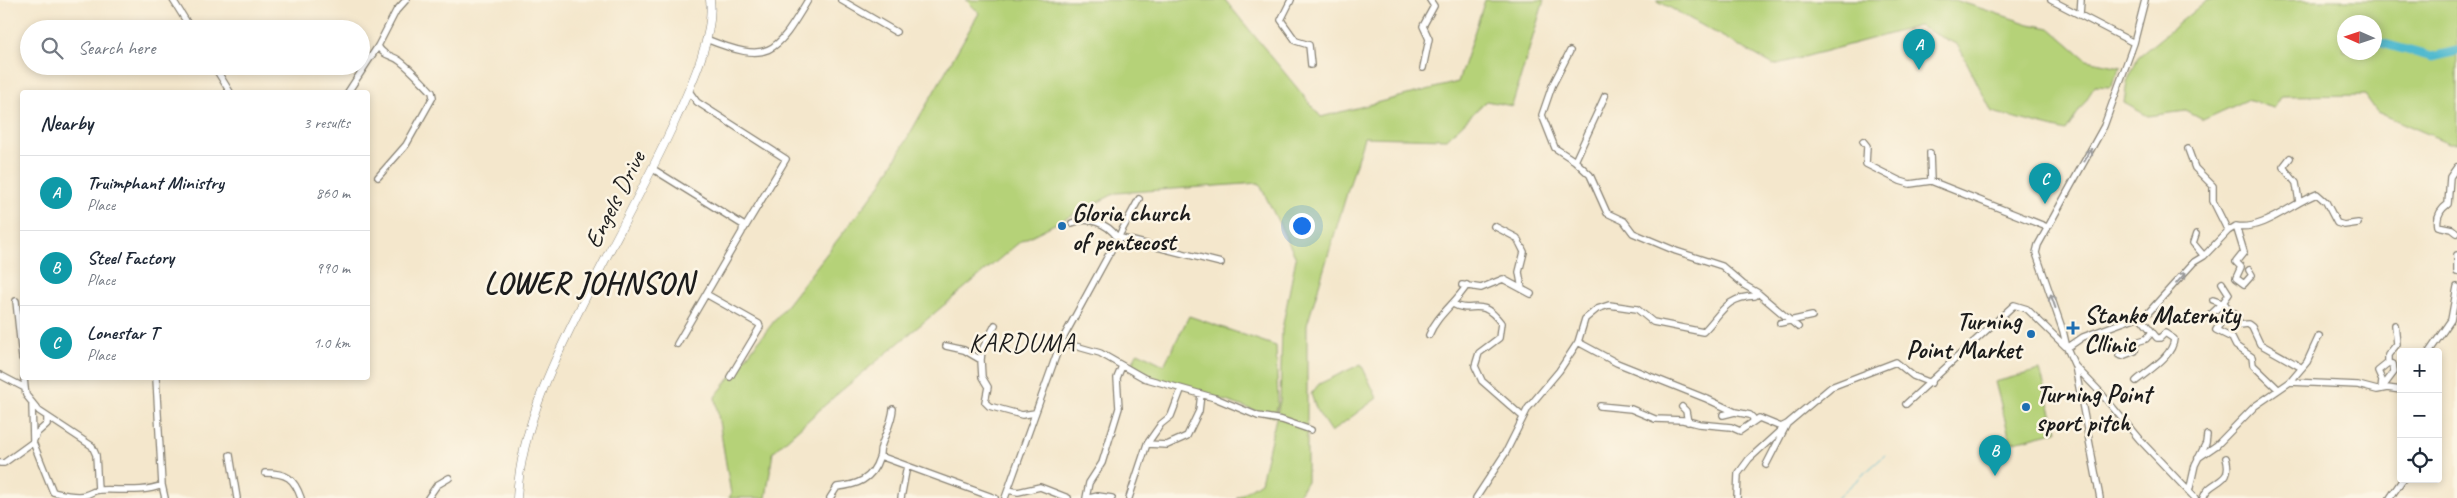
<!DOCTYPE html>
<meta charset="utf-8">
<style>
:root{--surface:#fff;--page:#f2f2f3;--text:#1f2937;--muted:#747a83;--line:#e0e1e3;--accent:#db2777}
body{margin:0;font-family:Caveat,sans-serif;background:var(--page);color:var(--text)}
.controls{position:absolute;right:15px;bottom:15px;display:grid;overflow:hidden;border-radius:5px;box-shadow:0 2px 8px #0003}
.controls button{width:45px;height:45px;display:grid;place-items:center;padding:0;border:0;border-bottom:1px solid var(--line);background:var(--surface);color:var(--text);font:25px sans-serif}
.compass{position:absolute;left:2337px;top:15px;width:45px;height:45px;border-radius:50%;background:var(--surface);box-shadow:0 2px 8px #0003;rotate:273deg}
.you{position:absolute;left:1301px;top:225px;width:18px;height:18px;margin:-12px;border:4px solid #fff;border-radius:50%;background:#1a73e8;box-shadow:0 0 0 8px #1a73e833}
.badge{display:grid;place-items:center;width:32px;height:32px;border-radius:50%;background:var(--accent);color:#fff;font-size:16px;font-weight:700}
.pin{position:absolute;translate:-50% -41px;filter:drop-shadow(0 1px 2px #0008)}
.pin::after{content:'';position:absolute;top:26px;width:18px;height:15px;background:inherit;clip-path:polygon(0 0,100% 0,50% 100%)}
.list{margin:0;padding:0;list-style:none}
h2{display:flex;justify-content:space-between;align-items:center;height:65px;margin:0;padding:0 20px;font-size:21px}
h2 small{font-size:16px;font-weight:400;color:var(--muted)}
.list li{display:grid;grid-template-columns:32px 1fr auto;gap:15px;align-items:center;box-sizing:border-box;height:75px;padding:0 20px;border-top:1px solid var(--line)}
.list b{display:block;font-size:19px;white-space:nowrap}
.list p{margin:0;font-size:16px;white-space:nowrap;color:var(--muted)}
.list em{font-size:16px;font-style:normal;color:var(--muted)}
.icon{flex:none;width:28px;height:28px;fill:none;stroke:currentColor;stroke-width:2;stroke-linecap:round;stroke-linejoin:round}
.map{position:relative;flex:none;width:2457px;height:498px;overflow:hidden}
.search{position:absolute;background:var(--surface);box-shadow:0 2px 8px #0003;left:20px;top:20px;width:350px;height:55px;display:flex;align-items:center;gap:12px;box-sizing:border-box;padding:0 18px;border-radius:28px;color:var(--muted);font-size:19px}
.panel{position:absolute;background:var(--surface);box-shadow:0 2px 8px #0003;left:20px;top:90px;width:350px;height:290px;border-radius:5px}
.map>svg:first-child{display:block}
.green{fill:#b5d278;stroke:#68774a;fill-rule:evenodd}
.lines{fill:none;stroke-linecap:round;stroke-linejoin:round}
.stream{stroke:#51bacf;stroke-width:1}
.river{stroke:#51bacf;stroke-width:9}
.street-casing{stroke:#888274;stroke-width:8}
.secondary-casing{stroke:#888274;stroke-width:9}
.street{stroke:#fff;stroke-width:5.5}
.secondary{stroke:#fff;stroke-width:8}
.oneway{stroke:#999}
.poi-dot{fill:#1f6fb2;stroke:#fcf5e5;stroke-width:2}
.labels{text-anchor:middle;stroke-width:5;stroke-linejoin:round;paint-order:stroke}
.street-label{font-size:25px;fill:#1c1c1c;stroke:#fcf5e5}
.poi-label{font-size:25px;font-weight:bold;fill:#1c1c1c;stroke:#fcf5e5;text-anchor:start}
.neighbourhood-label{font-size:26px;letter-spacing:1px;fill:#1c1c1c;stroke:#fcf5e5}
.district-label{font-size:30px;font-weight:bold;letter-spacing:1px;fill:#1c1c1c;stroke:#fcf5e5}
</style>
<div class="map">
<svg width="2457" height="498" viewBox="0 0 2457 498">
<rect width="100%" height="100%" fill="#fcf5e5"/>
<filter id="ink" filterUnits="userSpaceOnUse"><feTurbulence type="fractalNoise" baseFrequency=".02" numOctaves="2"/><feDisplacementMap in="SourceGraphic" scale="10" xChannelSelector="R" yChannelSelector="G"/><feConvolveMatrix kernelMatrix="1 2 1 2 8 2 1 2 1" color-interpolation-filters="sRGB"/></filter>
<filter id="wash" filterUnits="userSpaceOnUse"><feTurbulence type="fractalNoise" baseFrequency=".0096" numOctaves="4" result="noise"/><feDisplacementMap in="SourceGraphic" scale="20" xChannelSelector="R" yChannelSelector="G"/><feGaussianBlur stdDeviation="1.12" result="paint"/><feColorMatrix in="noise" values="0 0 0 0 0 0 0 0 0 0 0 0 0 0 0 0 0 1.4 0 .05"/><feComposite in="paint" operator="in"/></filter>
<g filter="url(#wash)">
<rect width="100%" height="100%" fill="#f4e7cc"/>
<!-- green -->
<path class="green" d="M966,0H1225L1321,117L1458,82L1485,0H1544L1512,106L1486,101L1447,139L1364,137L1307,325V481L1296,498H1236L1261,482L1280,401L1282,329L1296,258L1259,183L1116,193L1021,241L835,396L773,452L766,498H729L731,494L715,397L881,184L979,13Z
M1656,0H1955L2029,24L2050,28L2087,60L2121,67L2110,87L2095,86L2066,131L1992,112L1958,45L1919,26L1774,65Z
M2207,0H2457V143H2449L2377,112L2365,95L2282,96L2274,108L2247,100L2203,120L2186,111L2148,116L2124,103L2127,82L2138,57ZM2344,22H2374V52H2344Z
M1189,316L1276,346L1278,404L1274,417L1184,387L1161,381L1131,365L1138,352L1164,365Z
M1361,364L1377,398L1331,432L1317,411L1311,394L1319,384Z
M2040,370L2057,431L2011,443L1995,382Z"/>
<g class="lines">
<!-- stream -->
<path class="stream" d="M1837,498L1885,455"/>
<!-- river -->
<path class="river" d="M2374,41L2432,57L2457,51"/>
</g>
</g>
<g filter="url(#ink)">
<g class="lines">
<defs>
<path id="street" d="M173,0L191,29
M841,0L896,32
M1291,0L1281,20L1296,41L1309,45L1311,65
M2051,0L2134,43
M2145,0L2134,43L2104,126L2038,245L2036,253L2063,331L2067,348L2083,337L2148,313L2194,262L2204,256L2228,231L2236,226C2263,231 2292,203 2317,194L2326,202L2337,223L2344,225L2358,223
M2080,15L2081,0
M706,39C769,64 775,55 808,0
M378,46C384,57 391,54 400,61C412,70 422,82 432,92L433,97L406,145L378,177
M1570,51L1552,86L1542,115L1555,148L1575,161L1590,175L1607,213L1624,221L1633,233L1676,251L1722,266L1744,285L1758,293
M214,66L230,92
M353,66L362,68
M1423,68L1429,39L1423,26L1434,6L1430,0
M689,91L697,102L786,159L744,229
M348,92L378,46L396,11L406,0
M1863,141L1867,146L1866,164L1900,181L1910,184L1931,181L2047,227
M2188,149L2195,168L2213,186V201L2228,231
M1930,153L1931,181
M2290,158L2283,167L2296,183L2299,202
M1575,161L1605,96
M2457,167L2450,177L2448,204C2441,209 2436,216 2438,226L2452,229L2457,233
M653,169L743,225L742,232L706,294L759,324L760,327L730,377
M1072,223C1088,216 1107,223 1117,237L1221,263
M1494,226L1517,238L1524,252L1519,272L1522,289
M2236,226L2244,252L2236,262L2241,267L2236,278L2244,284L2252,275L2249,270
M2196,234L2193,243L2204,256
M2457,255V272
M1462,285L1481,288L1503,279L1531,294
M2213,300L2225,304L2240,325L2248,324L2252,327L2260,344C2274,352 2287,359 2302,368
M16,301L22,358
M1453,304C1472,315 1480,295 1501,323L1499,338L1479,353L1475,366L1482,381L1523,417
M2234,313L2224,318L2216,330L2232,338L2236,346L2252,357L2253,365L2278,389
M2207,318L2222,304L2229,294L2222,283
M1780,323L1812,316
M1429,335C1437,315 1455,304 1467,285
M1061,342L1100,353L1144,378L1215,398L1258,416L1282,420L1311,430
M1578,342L1585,319L1597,309L1609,305L1637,309L1653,322L1703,332C1722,313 1725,297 1755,296L1758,293L1798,327
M677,344L706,294
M946,346L964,350L981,360L982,377L988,387L985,402L989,406L1022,415L1035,413
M2429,352L2451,320L2457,287
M2119,355L2122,356L2135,351L2136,342L2146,339L2152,332
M981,360L982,350L995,325
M2075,366L2100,498
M0,375L25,388L26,395L39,411L92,446L96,455L98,490
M24,378L25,388
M156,378L162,485
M2136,381C2149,370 2173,356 2174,339L2165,333L2160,338H2157L2140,317
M2290,382L2358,385L2377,390L2387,388L2401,390
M2382,388L2394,372L2393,364L2388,363
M2381,389L2382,380L2378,371L2388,363V355L2397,344L2395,325
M32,404L33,442L53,492C62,494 76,498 85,495C90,494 94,490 100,490C120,489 143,493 162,485L165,498
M1906,404L2014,305L2027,309L2067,348L2075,366L2100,392L2139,439L2195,498
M1600,406L1631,409L1655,419L1683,420L1699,424L1731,427L1740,431L1759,418L1781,427L1787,424
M1682,407L1686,411L1688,422
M1723,415L1735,412
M1147,444L1167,445L1187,436L1199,411L1201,394
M230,455L237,498
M880,456L995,498
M2198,458L2217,445L2255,406L2290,382L2307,362L2319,336
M0,463H4L33,442L37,433L47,424V418
M1766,465L1787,424L1831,387L1896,362L1913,376L1931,383
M265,473C287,473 294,478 301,498
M1008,490L1018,492L1040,487L1068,498
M2189,492L2195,465L2206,443L2207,435
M428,498L437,485L449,478
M830,498L837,487C857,485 872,480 879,458C881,454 879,451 881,447C885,434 892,422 893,409
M901,498L907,466
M1005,498L1061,342L1139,199
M1086,498L1089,483L1102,463L1119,408L1117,378L1122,366
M1089,498L1098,496L1112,498
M1129,498L1147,444L1161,424L1171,416L1181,390
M1476,498L1506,452L1528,408L1559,371L1578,342L1617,363L1707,399L1735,412L1750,415L1753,418V422
M1737,498L1738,474L1749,459L1784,427
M2203,498C2210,478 2234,485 2226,458
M2390,498L2403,479"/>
<path id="secondary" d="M517,498C521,424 559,349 592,285C620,230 650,176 676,119C690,88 715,35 710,0"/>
</defs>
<!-- street casing -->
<use href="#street" class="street-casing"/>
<!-- secondary casing -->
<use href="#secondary" class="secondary-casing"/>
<!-- street -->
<use href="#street" class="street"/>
<!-- secondary -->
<use href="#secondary" class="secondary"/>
</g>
<!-- one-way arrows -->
<defs><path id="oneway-shaft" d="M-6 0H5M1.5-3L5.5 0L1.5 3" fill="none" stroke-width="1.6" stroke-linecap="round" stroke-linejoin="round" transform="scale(1.25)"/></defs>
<g class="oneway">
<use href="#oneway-shaft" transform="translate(2088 155) rotate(-61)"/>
<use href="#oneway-shaft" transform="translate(2181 278) rotate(-49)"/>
<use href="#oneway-shaft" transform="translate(2053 301) rotate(-109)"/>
</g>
</g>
<!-- markers -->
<g class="poi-dot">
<circle cx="1062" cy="226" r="5"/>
<path d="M2070.5 320.5h5v5h5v5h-5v5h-5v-5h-5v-5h5z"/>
<circle cx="2031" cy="334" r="5"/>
<circle cx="2026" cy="407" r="5"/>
</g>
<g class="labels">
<!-- street labels -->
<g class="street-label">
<text transform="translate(614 199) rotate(-63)" y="9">Engels Drive</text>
</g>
<!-- poi labels -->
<g class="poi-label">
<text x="1072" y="221">Gloria church<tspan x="1072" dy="29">of pentecost</tspan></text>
<text x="2084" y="323">Stanko Maternity<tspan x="2084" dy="29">Cllinic</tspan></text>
<text x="2021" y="329" text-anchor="end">Turning<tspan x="2021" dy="29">Point Market</tspan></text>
<text x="2036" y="402">Turning Point<tspan x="2036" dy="29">sport pitch</tspan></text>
</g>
<!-- neighbourhood labels -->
<g class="neighbourhood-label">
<text x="1022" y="351">KARDUMA</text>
</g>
<!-- district labels -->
<g class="district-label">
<text x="589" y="293">LOWER JOHNSON</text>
</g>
</g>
</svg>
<div class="controls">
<button>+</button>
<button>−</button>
<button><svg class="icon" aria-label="locate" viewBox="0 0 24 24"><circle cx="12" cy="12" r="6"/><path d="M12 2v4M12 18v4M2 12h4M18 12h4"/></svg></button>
</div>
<svg class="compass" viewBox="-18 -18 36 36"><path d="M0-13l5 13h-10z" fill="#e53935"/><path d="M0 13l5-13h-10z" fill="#747a83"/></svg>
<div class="you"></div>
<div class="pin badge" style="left:1919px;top:70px;background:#0f9aa8">A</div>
<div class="pin badge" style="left:1995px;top:476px;background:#0f9aa8">B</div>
<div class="pin badge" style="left:2045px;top:204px;background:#0f9aa8">C</div>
<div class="search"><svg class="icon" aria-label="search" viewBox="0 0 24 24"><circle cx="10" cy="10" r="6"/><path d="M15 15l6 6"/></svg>Search here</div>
<section class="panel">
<h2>Nearby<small>3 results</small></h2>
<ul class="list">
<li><span class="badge" style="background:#0f9aa8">A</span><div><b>Truimphant Ministry</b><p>Place</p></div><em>860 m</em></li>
<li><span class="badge" style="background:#0f9aa8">B</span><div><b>Steel Factory</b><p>Place</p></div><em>990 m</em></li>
<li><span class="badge" style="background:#0f9aa8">C</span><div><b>Lonestar T</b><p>Place</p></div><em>1.0 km</em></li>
</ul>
</section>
</div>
